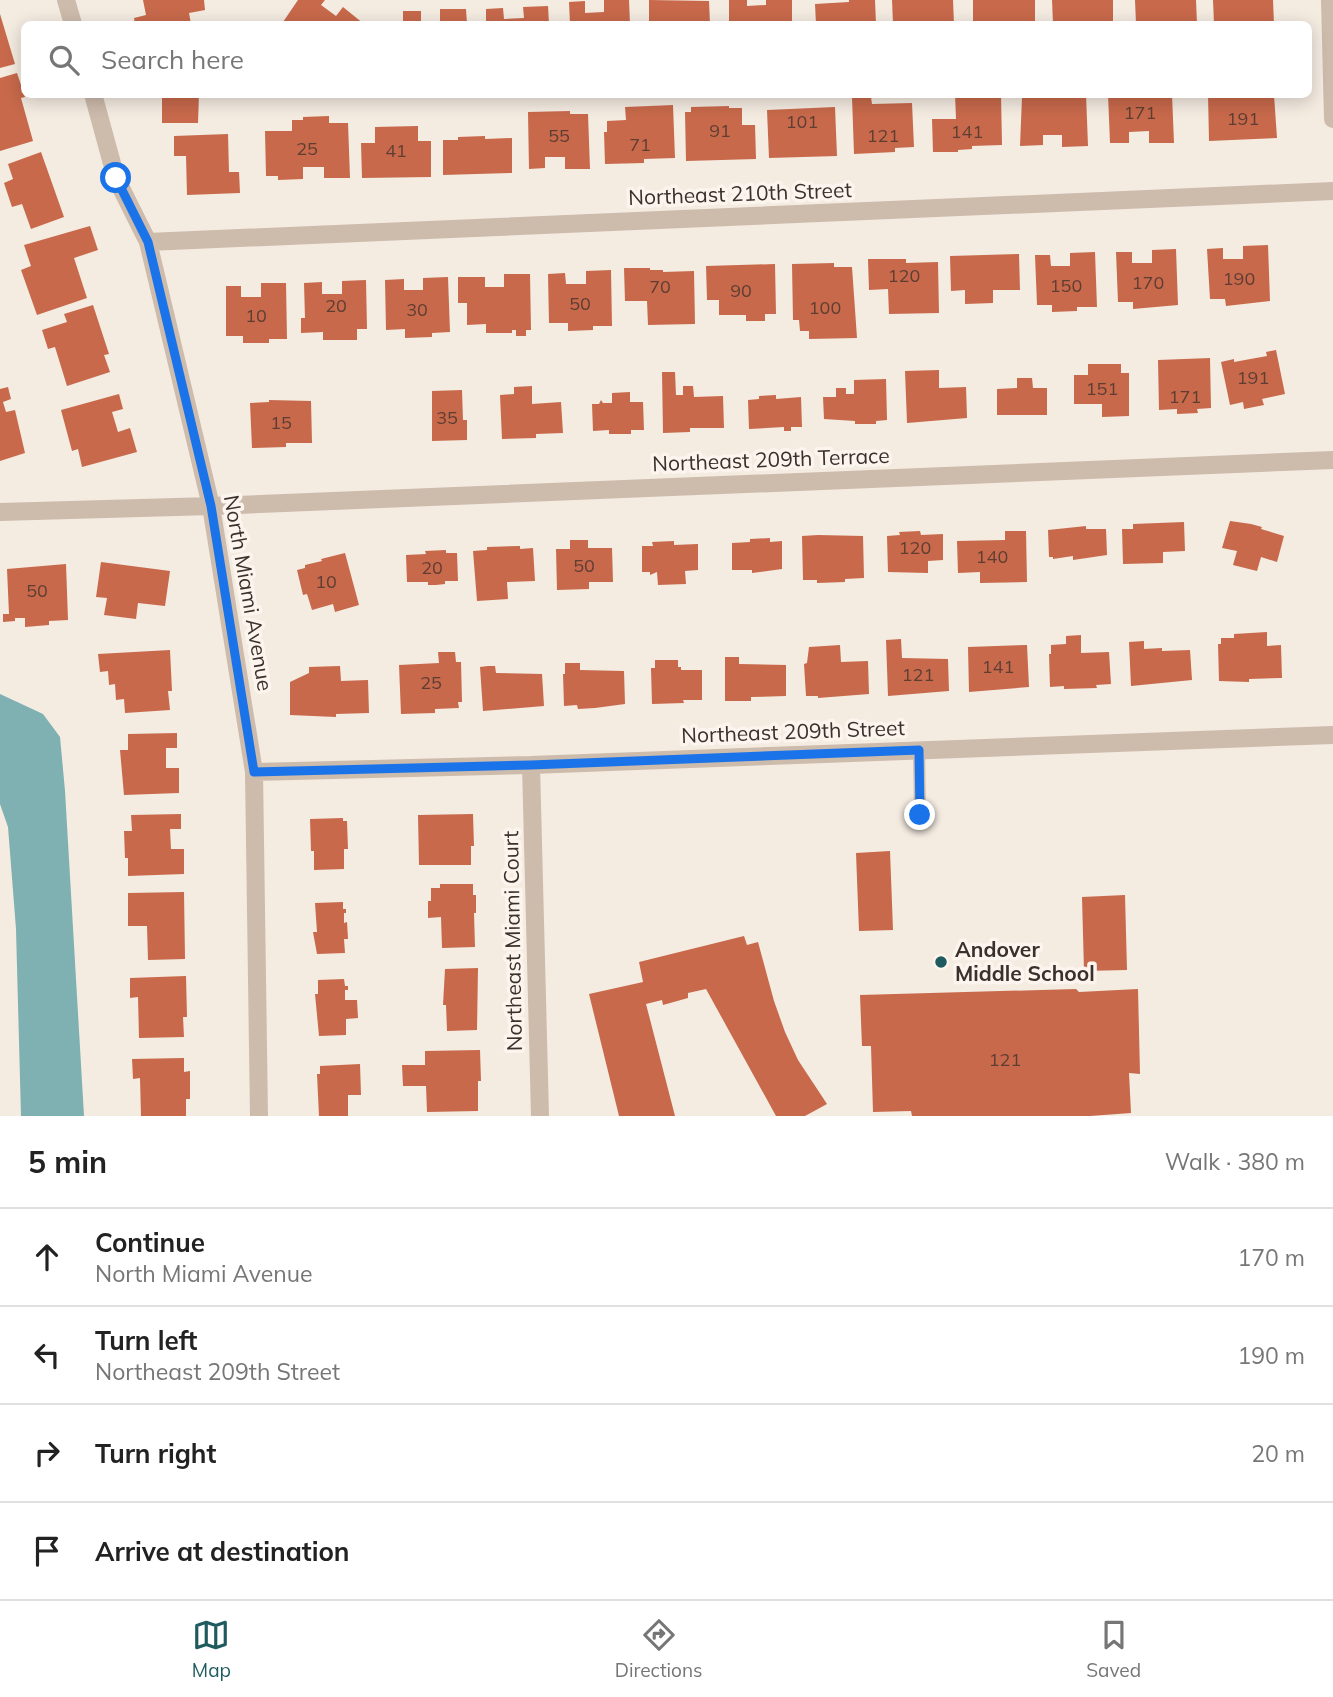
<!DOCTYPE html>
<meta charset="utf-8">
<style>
:root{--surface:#fff;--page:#f2f2f2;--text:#222;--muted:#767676;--line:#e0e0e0;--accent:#1f5a5e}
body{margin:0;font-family:Mulish,sans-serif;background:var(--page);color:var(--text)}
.stop{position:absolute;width:21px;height:21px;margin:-16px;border:5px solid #1a73e8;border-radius:50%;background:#fff}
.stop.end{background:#1a73e8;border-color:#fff;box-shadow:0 2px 7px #0008}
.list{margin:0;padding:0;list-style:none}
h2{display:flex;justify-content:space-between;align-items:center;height:91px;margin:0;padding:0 28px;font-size:30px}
h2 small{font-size:23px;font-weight:400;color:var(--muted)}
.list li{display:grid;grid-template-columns:46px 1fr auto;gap:21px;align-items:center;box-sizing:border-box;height:98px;padding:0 28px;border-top:2px solid var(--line)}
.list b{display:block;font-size:26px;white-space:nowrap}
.list p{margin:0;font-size:23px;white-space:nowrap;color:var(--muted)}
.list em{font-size:23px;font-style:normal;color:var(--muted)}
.icon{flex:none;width:38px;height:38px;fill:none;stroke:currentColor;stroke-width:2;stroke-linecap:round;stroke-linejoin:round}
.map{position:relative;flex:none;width:1333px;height:1116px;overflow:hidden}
.search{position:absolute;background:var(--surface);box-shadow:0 4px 18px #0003;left:21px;right:21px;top:21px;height:77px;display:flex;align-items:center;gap:18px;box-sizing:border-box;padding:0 24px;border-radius:10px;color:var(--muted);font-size:26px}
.sheet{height:483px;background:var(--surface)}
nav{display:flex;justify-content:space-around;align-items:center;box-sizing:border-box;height:98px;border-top:2px solid var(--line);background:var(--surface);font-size:19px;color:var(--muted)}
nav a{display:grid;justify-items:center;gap:4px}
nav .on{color:var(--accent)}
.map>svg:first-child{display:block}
.water{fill:#7fb0b2}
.building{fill:#c8694b}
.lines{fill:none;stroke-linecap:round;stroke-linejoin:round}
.service{stroke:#cdbbac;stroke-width:12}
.minor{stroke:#cdbbac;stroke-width:18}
.tertiary{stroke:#cdbbac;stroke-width:18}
.route{stroke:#1a73e8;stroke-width:9}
.poi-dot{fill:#1f5a5e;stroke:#fbf5ee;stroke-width:2.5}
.labels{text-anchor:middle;stroke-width:7;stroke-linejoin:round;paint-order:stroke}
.number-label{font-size:18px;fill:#5e3e33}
.street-label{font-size:21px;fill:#3b302b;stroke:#fbf5ee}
.poi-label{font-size:21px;font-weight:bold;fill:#3b302b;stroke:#fbf5ee;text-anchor:start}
</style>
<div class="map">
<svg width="1333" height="1116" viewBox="0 0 1333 1116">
<rect width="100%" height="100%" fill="#f4ebe1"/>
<!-- water -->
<path class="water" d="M0,694L43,714L60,737L65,791L84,1116H21L16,929L8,827L0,804Z"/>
<!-- building -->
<path class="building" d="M143,0H204L205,10L189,13L191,24H135L134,18L146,15Z
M298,0H325L321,5L336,16L343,7L364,24H286L283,22Z
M604,0H629L630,24H570L569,2L585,1V13L604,12Z
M649,0L709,1L710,24H649Z
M729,0H747V6L766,5V0H792V24H729Z
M849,0H875L876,24H816L815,4L849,2Z
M892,0H953L954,24H893Z
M973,0H1035V24H973Z
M1052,0H1113V24H1053Z
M1135,0H1196L1197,24H1136Z
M1213,0H1273L1274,24H1214Z
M548,6L549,24H486V9L503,8L504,19L524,18L523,7Z
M440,9H466L467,24H403V11H421V22L440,21Z
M0,14L15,64L0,68Z
M17,73L25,97L21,98L33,141L0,151V78Z
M162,94H199L198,123H162Z
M955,94H1001L1002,145L972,146V149L958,150V152H933L932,119H956Z
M1041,94H1086L1088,146L1062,147V135H1043V145L1020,146L1022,97L1041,96Z
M1108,94H1172L1174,143H1149V131L1129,132V143H1110Z
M1208,94L1274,95L1277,138L1209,141Z
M852,97H871L872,104L912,103L914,147L895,148V152L854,154Z
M673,105L675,158L644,159V163L605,164L604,132H607V121L626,120L625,107Z
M729,106V108H742V125H755L756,159L686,161L685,112H691V107Z
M835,107L837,156L769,158L767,110Z
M570,111V114H588L590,169H565V157H545V168L529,169L528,112Z
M329,116V123H348L350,178H324V167H303V179L278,180V176H266L265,131H292V120H303V117Z
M418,126V141H431V177L362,178L361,143H375V127Z
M228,134L229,172H239L240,193L187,195L186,156H174V136Z
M485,136V139L512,138V173L443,175V140H458V137Z
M41,152L64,217L31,229L22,204L12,207L4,183L13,179L8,164Z
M90,226L98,250L74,258L87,298L37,315L21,270L31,266L24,245Z
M1268,245L1270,301L1226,306L1225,299H1210L1207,249L1223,248V259H1243V246Z
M1176,249L1178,305L1133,309V302H1118L1116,252H1132V263H1152V250Z
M1095,252L1097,307H1077V311L1052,312V305H1037L1035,255H1050L1051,266H1070V253Z
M1019,254L1020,290H993V303L965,304V290L951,291L950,256Z
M868,259H906V263L938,262L939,313L889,314L888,289L869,290Z
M834,263V267H852L857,338L809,339V331H800L799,320H793L792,264Z
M775,264L776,314H765V321H746V315H719V300H707L706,266Z
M624,268H650V270H663V272L694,271L695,324L648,325L647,301H625Z
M611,270L612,326H593V330L568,331V323H549L548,274L565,273L566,284H586V271Z
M504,274H530L531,330H526V336H516V330H512V333H486V324L467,325V303H458V277H485V287H504Z
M448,277L450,332L432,333V337L405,338V329L386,330L385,280L404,279V290H423V278Z
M366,280L367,329H357V340H323V332L301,333V318H305L304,283L322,282V294H342V281Z
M261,283H286L287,339H269V343H243V336H226V286H241V297H261Z
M93,305L109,354L104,355L110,372L67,386L55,347L48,349L42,330L67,322L64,314Z
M1276,350L1285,394L1262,399L1264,405L1244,409L1243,402L1230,405L1221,362L1234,359V362L1267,356L1266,352Z
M1210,358L1211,408L1197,409L1198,413L1177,414V409L1159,410L1158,360Z
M1088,364H1121V373H1129V416L1102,417V404H1074V375H1088Z
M939,370V388L966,387L967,418L907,423L905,371Z
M662,372H675L676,395H683V386H693L694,397L723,396L724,428H690V432L663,433Z
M1017,378H1032L1033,388H1047V415H997V389L1017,388Z
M886,379L887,420L876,421V424H855V421L824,419L823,397H836V388H846V394H854V380Z
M532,386V404L561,402L563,433L536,434V438L502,439L500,395L514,394V387Z
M8,387L11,399L3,402L6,412L15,410L25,453L0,461V389Z
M462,390L463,420H467V440L432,441V391Z
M630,392V402H643L644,430H631V434H609V430L593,431L592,404H599L601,400L603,403H612V393Z
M119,394L123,409L112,412L118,432L130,428L137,452L82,467L78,449L72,451L61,410Z
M776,395V399L801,397L802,427H791V431H784V427L749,429L748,400L759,399V396Z
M269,400L311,401L312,443H286V447L252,448L250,403L269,402Z
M1230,521L1251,524L1262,527L1261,529L1284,536L1277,562L1261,557L1257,571L1233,565L1237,551L1222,548Z
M1184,522L1185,551L1163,552V563L1123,564L1122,529H1133V524Z
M1086,526V529H1106L1107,555L1073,560V556L1053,559V557H1049L1048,530Z
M920,531L921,535L943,534V560L928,561V573L888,572L887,536L900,535L899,532Z
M1005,531H1026L1027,582L980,583V572L958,573L957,541L1005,540Z
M818,535L863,536L864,578L845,579V582L817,583V580H803L802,536Z
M770,538V542L782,541V569L752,573V570H732V543L750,542V539Z
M570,540H588V548H612L613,582H589V589L557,590L556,549H570Z
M674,541V545L698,544V570L685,571L686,584L658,585L657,572L650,575V572H642V546H653L652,542Z
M520,546V549L533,548L535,581L507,582L508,599L477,601L473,551L487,550V547Z
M446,550V553H457L458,581H445V584L436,585H428V582H407L406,555L426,554L425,551Z
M345,553L359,605L335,612L333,604L312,610L307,594L303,595L297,570L305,568V565L322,561L321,559Z
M101,562L170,571L165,606L138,603L136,619L104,615L107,598L96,597Z
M66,564L68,620L49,621V625L25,627V618H15V621L3,622V614H9L7,569Z
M1267,632V646L1281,645L1282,678L1249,679V682L1219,681L1218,644H1221V638H1234V634Z
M1081,635V653L1109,652L1111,684L1096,685L1097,688L1064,689V686L1050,687L1049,654H1051V645L1066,644V636Z
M901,639L902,658L948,659L949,691L888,696L886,640Z
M1144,641V649L1162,648V651L1190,650L1192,680L1131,686L1129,642Z
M840,645L841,662L868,661L869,694L818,698V696H806L804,664L807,663L809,647Z
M1027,645L1029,687L969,692L968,647Z
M170,650L172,691H168L170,710L125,713L124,699L116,700L115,684L109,685L108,671L100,672L98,654Z
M438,652H455L456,662H461L462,702H458L459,708L435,709V713L401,714L399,665L439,663Z
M725,657H739V664L786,665V696L751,697V701H725Z
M655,660H678V667H681V670H702V700H683L684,703L652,704L651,668H655Z
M565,663H580V670L624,671L625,704L595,708L578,709L577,705L564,706L563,674H565Z
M340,666L341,681L368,680L369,713L336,714V717L290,715V682L309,673V667Z
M488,666H495L496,673L542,674L544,706L483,711L480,667Z
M177,733V748H166V768H179V793L124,795L120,750H128V734Z
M181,814V829H170L171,849H184V874L128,876V858H125L124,831H132L131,815Z
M473,814L474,846H471V865H419L418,815Z
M343,818V821H347L348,849H344V869L314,870V851H311L310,819Z
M890,851L893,930L859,931L856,853Z
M440,884H473V895H476V913H474L475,947L442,948L441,917L428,918V901H431V888H440Z
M184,892L185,959L148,960L147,926H128V893Z
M1125,895L1127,970L1084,971L1082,897Z
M343,902V909H346V913H344V923L347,922L348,939H344L345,953L317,954L313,932H317L315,903Z
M744,936L747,945L758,942L774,1001L785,1032L798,1060L827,1104L805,1116H776L706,989L688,993V998L663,1005L662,1000L646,1004L675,1116H619L589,994L643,982L639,962Z
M478,968L477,1030L447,1031L446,1005H443L445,969Z
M186,976L187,1017H183L184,1037L139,1038L138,997L130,998V978Z
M344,979L345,986H348V990H345V1000H357L358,1018L346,1019V1035L319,1036L315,994H318V980Z
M1076,989L1079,992L1138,989L1140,1074L1129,1073L1131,1113L1090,1116H912L911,1111L873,1112L871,1046H862L860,995Z
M480,1050L481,1081H478V1111L427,1112L426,1086H403L402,1065H425V1051Z
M184,1058V1072L190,1071V1099H186V1116H141L140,1078L133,1079L132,1059Z
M360,1064L361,1095H348V1116H319L317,1074H320V1066Z"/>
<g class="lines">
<!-- service -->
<path class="service" d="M919,750L920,815"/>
<!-- minor -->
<path class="minor" d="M66,0L73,24
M93,94L116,178L148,242L211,506L254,772L259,1116
M148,242L1333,191
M0,512L211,506L1333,460
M531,765L540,1116
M254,772L531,765L1333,735"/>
<!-- tertiary -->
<path class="tertiary" d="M1330,0L1333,119"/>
</g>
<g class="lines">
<!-- route -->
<path class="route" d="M116,178L148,242L211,506L254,772L531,765L919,750L920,815"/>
</g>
<!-- markers -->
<circle class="poi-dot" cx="941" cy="962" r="7"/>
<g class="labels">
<!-- number labels -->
<g class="number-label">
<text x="1140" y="119">171</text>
<text x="1243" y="125">191</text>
<text x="802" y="128">101</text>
<text x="720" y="137">91</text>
<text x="967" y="138">141</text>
<text x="559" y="142">55</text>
<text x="883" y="142">121</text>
<text x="640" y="151">71</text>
<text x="307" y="155">25</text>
<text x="396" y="157">41</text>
<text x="904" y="282">120</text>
<text x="1239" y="285">190</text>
<text x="1148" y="289">170</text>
<text x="1066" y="292">150</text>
<text x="660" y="293">70</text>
<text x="741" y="297">90</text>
<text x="580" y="310">50</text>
<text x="336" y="312">20</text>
<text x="825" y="314">100</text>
<text x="417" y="316">30</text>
<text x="256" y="322">10</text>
<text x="1253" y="384">191</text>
<text x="1102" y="395">151</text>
<text x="1185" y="403">171</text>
<text x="447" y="424">35</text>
<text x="281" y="429">15</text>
<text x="915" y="554">120</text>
<text x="992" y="563">140</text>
<text x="584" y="572">50</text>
<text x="432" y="574">20</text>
<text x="326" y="588">10</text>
<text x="37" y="597">50</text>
<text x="998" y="673">141</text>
<text x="918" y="681">121</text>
<text x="431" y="689">25</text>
<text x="1005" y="1066">121</text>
</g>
<!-- street labels -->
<g class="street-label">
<text transform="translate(740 194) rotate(-2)" y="7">Northeast 210th Street</text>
<text transform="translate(771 460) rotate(-2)" y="7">Northeast 209th Terrace</text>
<text transform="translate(248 593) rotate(80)" y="7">North Miami Avenue</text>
<text transform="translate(793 732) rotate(-2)" y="7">Northeast 209th Street</text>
<text transform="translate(513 941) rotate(-91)" y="7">Northeast Miami Court</text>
</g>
<!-- poi labels -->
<g class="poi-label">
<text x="955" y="957">Andover<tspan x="955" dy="24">Middle School</tspan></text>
</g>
</g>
</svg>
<div class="stop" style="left:116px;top:178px"></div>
<div class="stop end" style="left:920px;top:815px"></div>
<div class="search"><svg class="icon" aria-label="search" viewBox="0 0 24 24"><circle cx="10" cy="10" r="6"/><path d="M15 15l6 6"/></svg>Search here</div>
</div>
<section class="sheet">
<h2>5 min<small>Walk · 380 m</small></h2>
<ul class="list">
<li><svg class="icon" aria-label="ahead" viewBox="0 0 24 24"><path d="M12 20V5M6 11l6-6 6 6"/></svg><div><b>Continue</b><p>North Miami Avenue</p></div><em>170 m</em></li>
<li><svg class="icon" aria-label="left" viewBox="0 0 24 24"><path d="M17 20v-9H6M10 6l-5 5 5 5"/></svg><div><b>Turn left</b><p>Northeast 209th Street</p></div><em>190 m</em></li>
<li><svg class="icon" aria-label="right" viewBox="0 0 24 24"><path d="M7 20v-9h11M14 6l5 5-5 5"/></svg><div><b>Turn right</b></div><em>20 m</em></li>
<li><svg class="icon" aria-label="arrive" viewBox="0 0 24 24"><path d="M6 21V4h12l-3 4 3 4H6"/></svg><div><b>Arrive at destination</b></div></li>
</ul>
</section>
<nav>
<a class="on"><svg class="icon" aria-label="map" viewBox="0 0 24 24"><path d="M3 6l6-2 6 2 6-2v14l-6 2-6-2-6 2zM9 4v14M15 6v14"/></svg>Map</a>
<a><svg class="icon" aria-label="directions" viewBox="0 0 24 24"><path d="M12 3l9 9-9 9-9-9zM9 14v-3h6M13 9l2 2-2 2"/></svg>Directions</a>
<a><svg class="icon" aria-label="saved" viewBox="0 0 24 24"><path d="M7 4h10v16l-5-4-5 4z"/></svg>Saved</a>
</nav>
